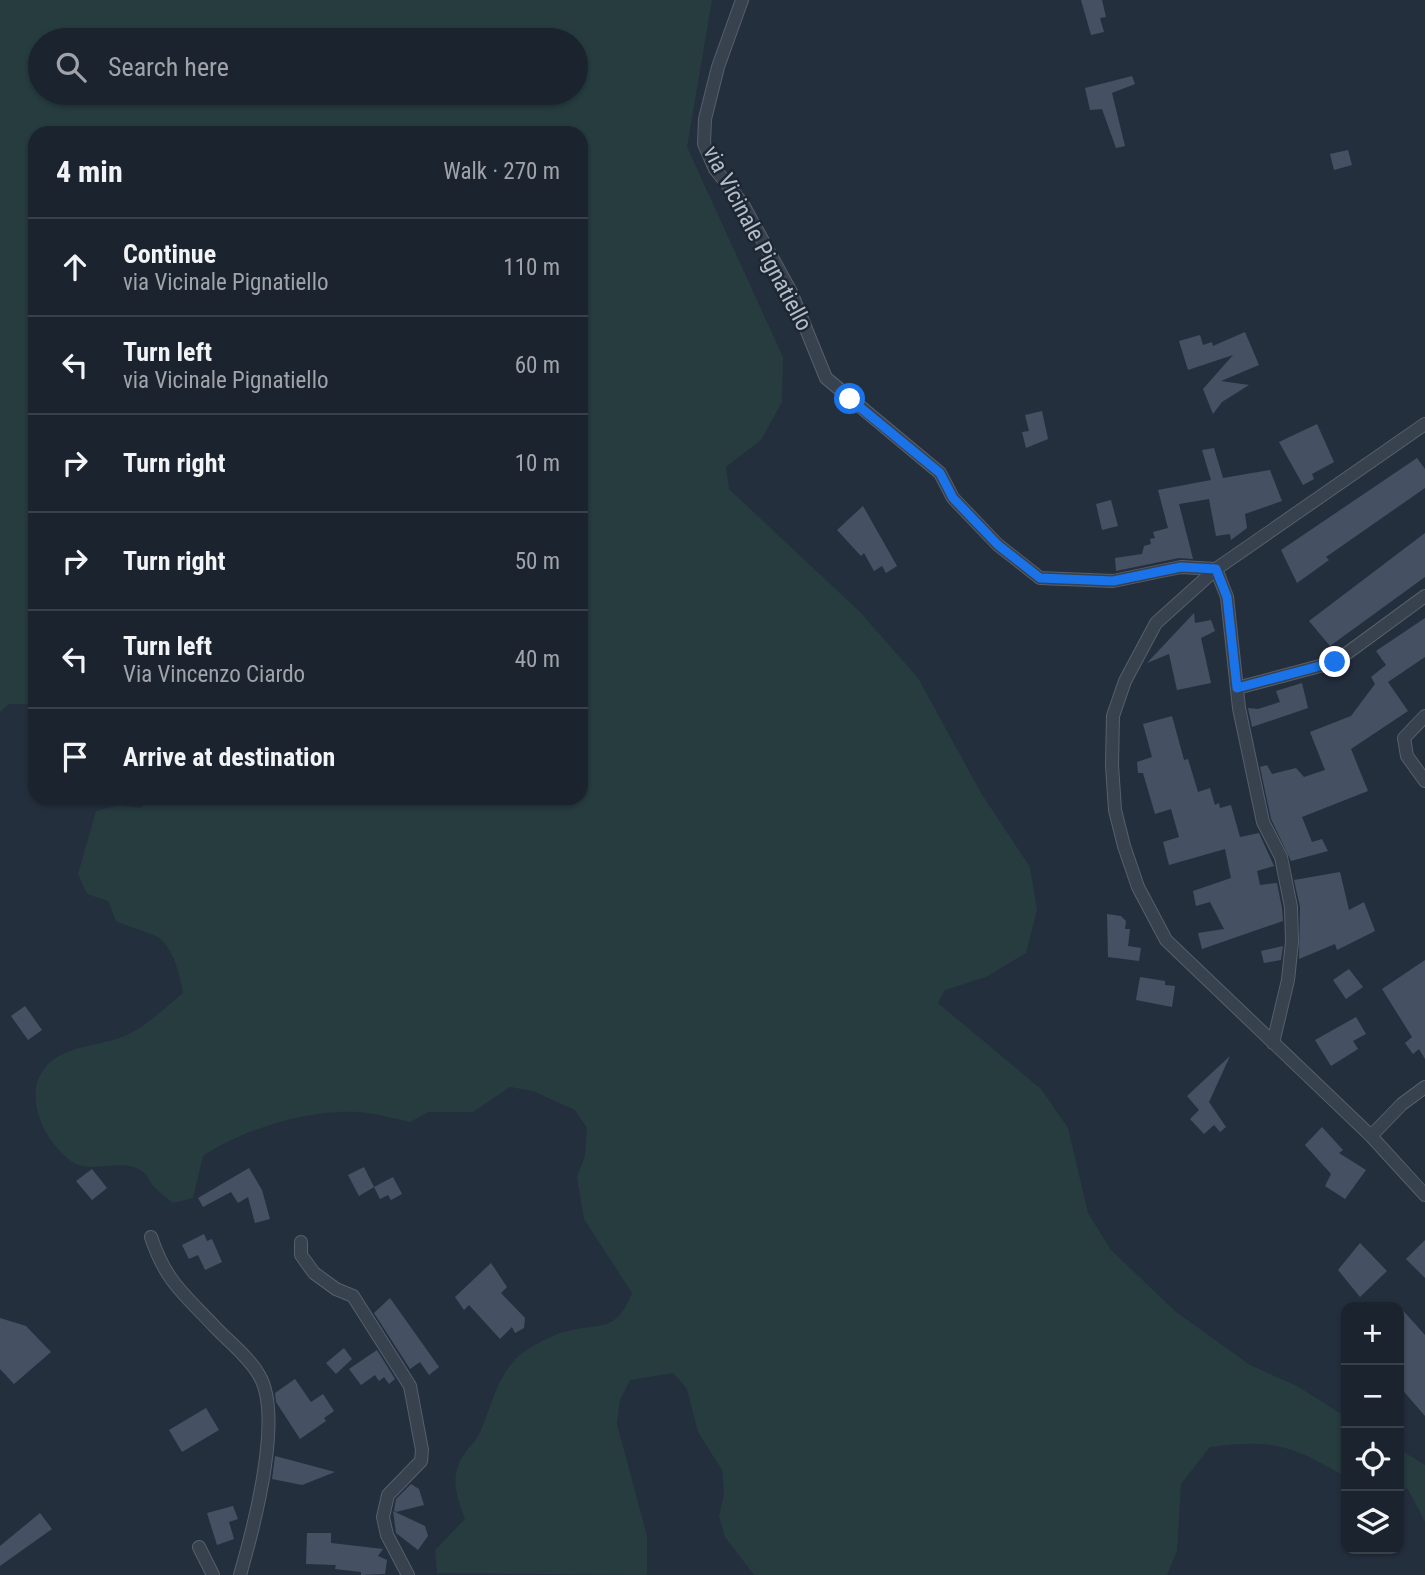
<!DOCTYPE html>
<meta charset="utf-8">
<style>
:root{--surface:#1b232e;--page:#242b36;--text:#f1f3f6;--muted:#a0a4aa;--line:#39404a}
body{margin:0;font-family:"Roboto Condensed",sans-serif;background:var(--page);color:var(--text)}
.controls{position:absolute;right:21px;bottom:21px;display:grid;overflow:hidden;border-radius:14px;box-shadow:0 2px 5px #0004}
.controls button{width:63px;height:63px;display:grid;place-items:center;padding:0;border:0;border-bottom:2px solid var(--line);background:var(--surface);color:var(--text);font:35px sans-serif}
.stop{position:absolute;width:21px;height:21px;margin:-16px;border:5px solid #1a73e8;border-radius:50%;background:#fff}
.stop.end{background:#1a73e8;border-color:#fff;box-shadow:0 2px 7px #0008}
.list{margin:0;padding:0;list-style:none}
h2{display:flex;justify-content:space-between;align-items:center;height:91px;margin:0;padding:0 28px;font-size:30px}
h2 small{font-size:23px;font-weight:400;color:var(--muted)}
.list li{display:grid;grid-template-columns:46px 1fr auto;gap:21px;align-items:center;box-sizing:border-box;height:98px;padding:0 28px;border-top:2px solid var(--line)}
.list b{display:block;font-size:26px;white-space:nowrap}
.list p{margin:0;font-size:23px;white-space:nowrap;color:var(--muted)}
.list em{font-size:23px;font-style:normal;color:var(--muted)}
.icon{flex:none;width:38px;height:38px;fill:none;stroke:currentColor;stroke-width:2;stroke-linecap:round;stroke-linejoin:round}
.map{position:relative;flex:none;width:1425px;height:1575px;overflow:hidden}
.search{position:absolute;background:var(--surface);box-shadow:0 2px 5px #0004;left:28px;top:28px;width:560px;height:77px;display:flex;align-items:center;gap:18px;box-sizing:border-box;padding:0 24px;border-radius:38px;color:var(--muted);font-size:26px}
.panel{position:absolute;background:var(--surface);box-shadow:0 2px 5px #0004;left:28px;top:126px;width:560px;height:679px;border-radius:21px}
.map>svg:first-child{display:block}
.green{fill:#263c3f;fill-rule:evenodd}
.building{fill:#455162}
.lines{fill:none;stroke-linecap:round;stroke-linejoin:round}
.minor-casing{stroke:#565f6c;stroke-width:14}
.minor{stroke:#38414e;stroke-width:12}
.route{stroke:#1a73e8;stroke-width:9}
.labels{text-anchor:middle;stroke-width:5;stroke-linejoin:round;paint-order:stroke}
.street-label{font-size:23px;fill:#b4bcc9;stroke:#1d2633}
</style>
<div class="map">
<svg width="1425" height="1575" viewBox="0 0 1425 1575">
<rect width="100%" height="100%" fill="#242f3e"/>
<!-- green -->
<path class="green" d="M0,0H712L687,147L783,357L782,402L761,440L726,467L729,489L860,612L918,678L981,793L1030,867L1037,910L1026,953L986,977L945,990L938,1003L1041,1089L1068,1128L1088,1213L1111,1250L1176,1312L1250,1365L1297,1386L1346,1417V1477C1291,1445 1274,1439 1210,1447L1181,1484L1177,1551L1167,1575H754L725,1537L719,1516L724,1494L722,1470L698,1432L687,1389L673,1373L630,1380L620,1400L617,1424L647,1536V1575L437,1573L435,1550L465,1519C456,1496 449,1475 465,1453C469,1447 475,1442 478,1436C492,1408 495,1377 520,1355C530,1347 550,1336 563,1332C599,1322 615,1335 632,1293L584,1219L577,1177L585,1156L587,1128L575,1110L533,1091L510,1087L473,1112H429L410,1122C396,1119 382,1115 368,1113C318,1106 244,1128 203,1156L193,1198L173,1203C167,1198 161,1194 156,1189C151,1185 148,1176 143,1172C122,1156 92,1176 71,1161C38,1137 16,1078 61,1055C81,1044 106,1045 127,1035C148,1025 166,1007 183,993C180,975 174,949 158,937C153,934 126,926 116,921L108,901L87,894L78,874L96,811L119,805L140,808L154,798H581V133H35V704H9L0,712ZM40,40H576V93H40Z
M1399,1449L1425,1465V1522L1408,1489L1399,1488Z"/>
<!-- building -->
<path class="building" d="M1081,0H1102L1106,17L1100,18L1104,32L1091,35Z
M1132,76L1135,84L1112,93L1125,146L1116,148L1102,109L1090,110L1085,88Z
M1348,150L1352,165L1334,170L1330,154Z
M1245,332L1259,365L1221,381L1249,385L1222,402L1213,414L1203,389L1233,355L1188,370L1179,341L1200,335L1203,345L1212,342L1213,346Z
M1042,411L1048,439L1026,448L1022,432L1029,431L1025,415Z
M1317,424L1334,462L1312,474L1314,479L1303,485L1279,442Z
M1214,448L1223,478L1270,470L1282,501L1245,514L1247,528L1231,540L1230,534L1216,536L1209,499L1179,504L1193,559L1179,558L1116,571L1115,558L1142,554L1144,546L1151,544L1150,539L1155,538L1153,532L1168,528L1158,490L1211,480L1202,450Z
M1417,458L1425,469V488L1326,557L1329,560L1297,583L1281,550Z
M1111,500L1118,526L1102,530L1096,504Z
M863,506L897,566L886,573L882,566L874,571L864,553L861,556L837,530Z
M1425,533V577L1330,646L1309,621Z
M1194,613L1195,623L1211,620L1215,631L1201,638L1211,683L1177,690L1169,654L1147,663Z
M1425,618V657L1388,682L1408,711L1351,749L1368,791L1302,817L1312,842L1322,839L1328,851L1291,861L1271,819L1260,767L1267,765L1272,774L1296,768L1304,777L1325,770L1310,732L1351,716L1375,684L1371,677L1386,665L1376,651Z
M1302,683L1308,708L1252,727L1248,708L1258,709L1280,702L1276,691Z
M1172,716L1184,760L1188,759L1198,792L1210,788L1215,805L1219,803L1220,808L1231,805L1240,837L1259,833L1274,866L1257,871L1260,885L1277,883L1282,908L1283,921L1202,949L1198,933L1224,929L1210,902L1196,906L1193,891L1231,878L1225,849L1169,865L1163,842L1179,837L1171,809L1155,814L1143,773H1138L1137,762L1152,757L1143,724Z
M1340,872L1349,910L1364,902L1375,931L1337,950L1335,944L1299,959L1300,907L1294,880Z
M1107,914L1121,916L1126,921L1125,929H1130L1128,946L1141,948L1139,961L1108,957Z
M1283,946L1281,960L1264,963L1261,951Z
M1425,960V1059L1419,1049L1413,1054L1405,1043L1412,1037L1382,989Z
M1349,969L1363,987L1346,999L1333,980Z
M1140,977L1165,981V985L1175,986L1172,1007L1136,1000Z
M25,1006L42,1030L28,1040L11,1016Z
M1356,1017L1366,1034L1353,1041L1358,1049L1331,1066L1315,1040Z
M1230,1056L1209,1102L1226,1127L1220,1132L1214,1125L1204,1134L1190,1119L1199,1110L1187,1096Z
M1322,1127L1343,1150L1339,1153L1366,1170L1345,1199L1325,1186L1331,1174L1305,1145Z
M364,1167L374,1187L359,1196L348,1175Z
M249,1168L262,1190L270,1219L255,1223L248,1197L238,1203L231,1192L203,1207L198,1198Z
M92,1169L107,1188L92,1200L76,1181Z
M393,1177L402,1194L391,1200L388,1195L380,1199L374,1187Z
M204,1234L207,1241L212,1239L222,1262L205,1270L198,1255L189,1259L182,1245Z
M1425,1240V1278L1406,1259Z
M1360,1243L1387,1271L1360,1297L1338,1270Z
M491,1263L507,1287L501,1293L525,1318L524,1328L515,1333L512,1327L500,1339L469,1305L464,1310L455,1297Z
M390,1298L439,1367L429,1375L420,1362L410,1369L374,1313Z
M1399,1306L1425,1335V1416L1399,1386Z
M0,1318L26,1326L51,1352L14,1384L0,1369Z
M344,1348L352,1359L336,1374L326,1363Z
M377,1350L395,1379L389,1384L384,1377L379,1381L375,1375L361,1385L349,1369Z
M295,1379L311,1402L323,1394L334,1411L324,1418L326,1421L300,1439L276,1402L275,1393Z
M206,1408L219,1430L182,1452L169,1430Z
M275,1456L335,1472L302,1485L272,1479Z
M411,1484L419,1489L424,1505L396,1512L394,1510L396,1499Z
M233,1506L238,1519L229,1522L234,1539L217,1545L207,1513Z
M393,1511L425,1526L428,1536L418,1550L396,1533Z
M40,1513L52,1529L0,1566V1546Z
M307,1533H331V1543L383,1549L378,1556L387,1560L385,1574L361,1575V1572L335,1569L336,1565L306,1564Z"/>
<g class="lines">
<defs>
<path id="minor" d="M742,0L718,67L705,119L704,144L715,169L742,203L791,292L826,378L940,473L953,498L998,545L1040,578L1113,581L1181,567L1216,569L1227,597L1239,708L1263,822L1281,857L1291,907L1292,942L1288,980L1273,1043
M1425,424L1216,569L1156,623L1125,681L1113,716L1112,765L1115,810L1124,846L1138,887L1166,940L1371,1136L1425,1195
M1237,688L1335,662L1425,596
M1425,716L1404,738L1407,756L1425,781
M1371,1136L1402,1104L1425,1087
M151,1237C166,1282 184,1294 215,1327C229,1342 249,1357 259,1375C284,1416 253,1530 240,1575
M301,1242V1255L314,1273L336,1289L353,1296L410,1386L422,1450L421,1461L388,1495L383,1517L387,1535L408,1575
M199,1547L213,1575"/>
</defs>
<!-- minor casing -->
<use href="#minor" class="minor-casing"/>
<!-- minor -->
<use href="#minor" class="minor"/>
</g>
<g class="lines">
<!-- route -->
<path class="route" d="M850,399L940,473L953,498L998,545L1040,578L1113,581L1181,567L1216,569L1227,597L1237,688L1335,662"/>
</g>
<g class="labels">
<!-- street labels -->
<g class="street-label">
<text transform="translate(758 238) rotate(62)" y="8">via Vicinale Pignatiello</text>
</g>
</g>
</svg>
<div class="controls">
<button>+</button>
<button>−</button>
<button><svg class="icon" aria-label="locate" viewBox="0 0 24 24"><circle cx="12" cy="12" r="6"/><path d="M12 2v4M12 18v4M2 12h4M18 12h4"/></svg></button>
<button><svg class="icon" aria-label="layers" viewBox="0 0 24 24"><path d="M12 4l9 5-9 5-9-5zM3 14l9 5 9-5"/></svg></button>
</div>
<div class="stop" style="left:850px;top:399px"></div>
<div class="stop end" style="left:1335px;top:662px"></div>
<div class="search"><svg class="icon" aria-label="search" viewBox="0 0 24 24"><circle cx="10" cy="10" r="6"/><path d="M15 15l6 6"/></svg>Search here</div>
<section class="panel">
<h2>4 min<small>Walk · 270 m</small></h2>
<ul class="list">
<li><svg class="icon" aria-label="ahead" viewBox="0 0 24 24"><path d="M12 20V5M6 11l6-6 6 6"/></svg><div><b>Continue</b><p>via Vicinale Pignatiello</p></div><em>110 m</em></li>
<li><svg class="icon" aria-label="left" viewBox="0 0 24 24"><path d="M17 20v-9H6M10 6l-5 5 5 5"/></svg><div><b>Turn left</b><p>via Vicinale Pignatiello</p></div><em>60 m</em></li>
<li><svg class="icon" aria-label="right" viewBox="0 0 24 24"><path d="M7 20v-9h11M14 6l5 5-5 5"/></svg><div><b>Turn right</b></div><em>10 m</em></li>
<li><svg class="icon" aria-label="right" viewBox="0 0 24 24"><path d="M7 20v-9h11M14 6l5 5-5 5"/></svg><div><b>Turn right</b></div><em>50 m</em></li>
<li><svg class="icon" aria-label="left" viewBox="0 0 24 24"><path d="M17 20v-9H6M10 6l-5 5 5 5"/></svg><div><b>Turn left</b><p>Via Vincenzo Ciardo</p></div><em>40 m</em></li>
<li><svg class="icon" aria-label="arrive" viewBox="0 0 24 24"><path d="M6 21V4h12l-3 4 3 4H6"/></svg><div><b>Arrive at destination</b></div></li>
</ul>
</section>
</div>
